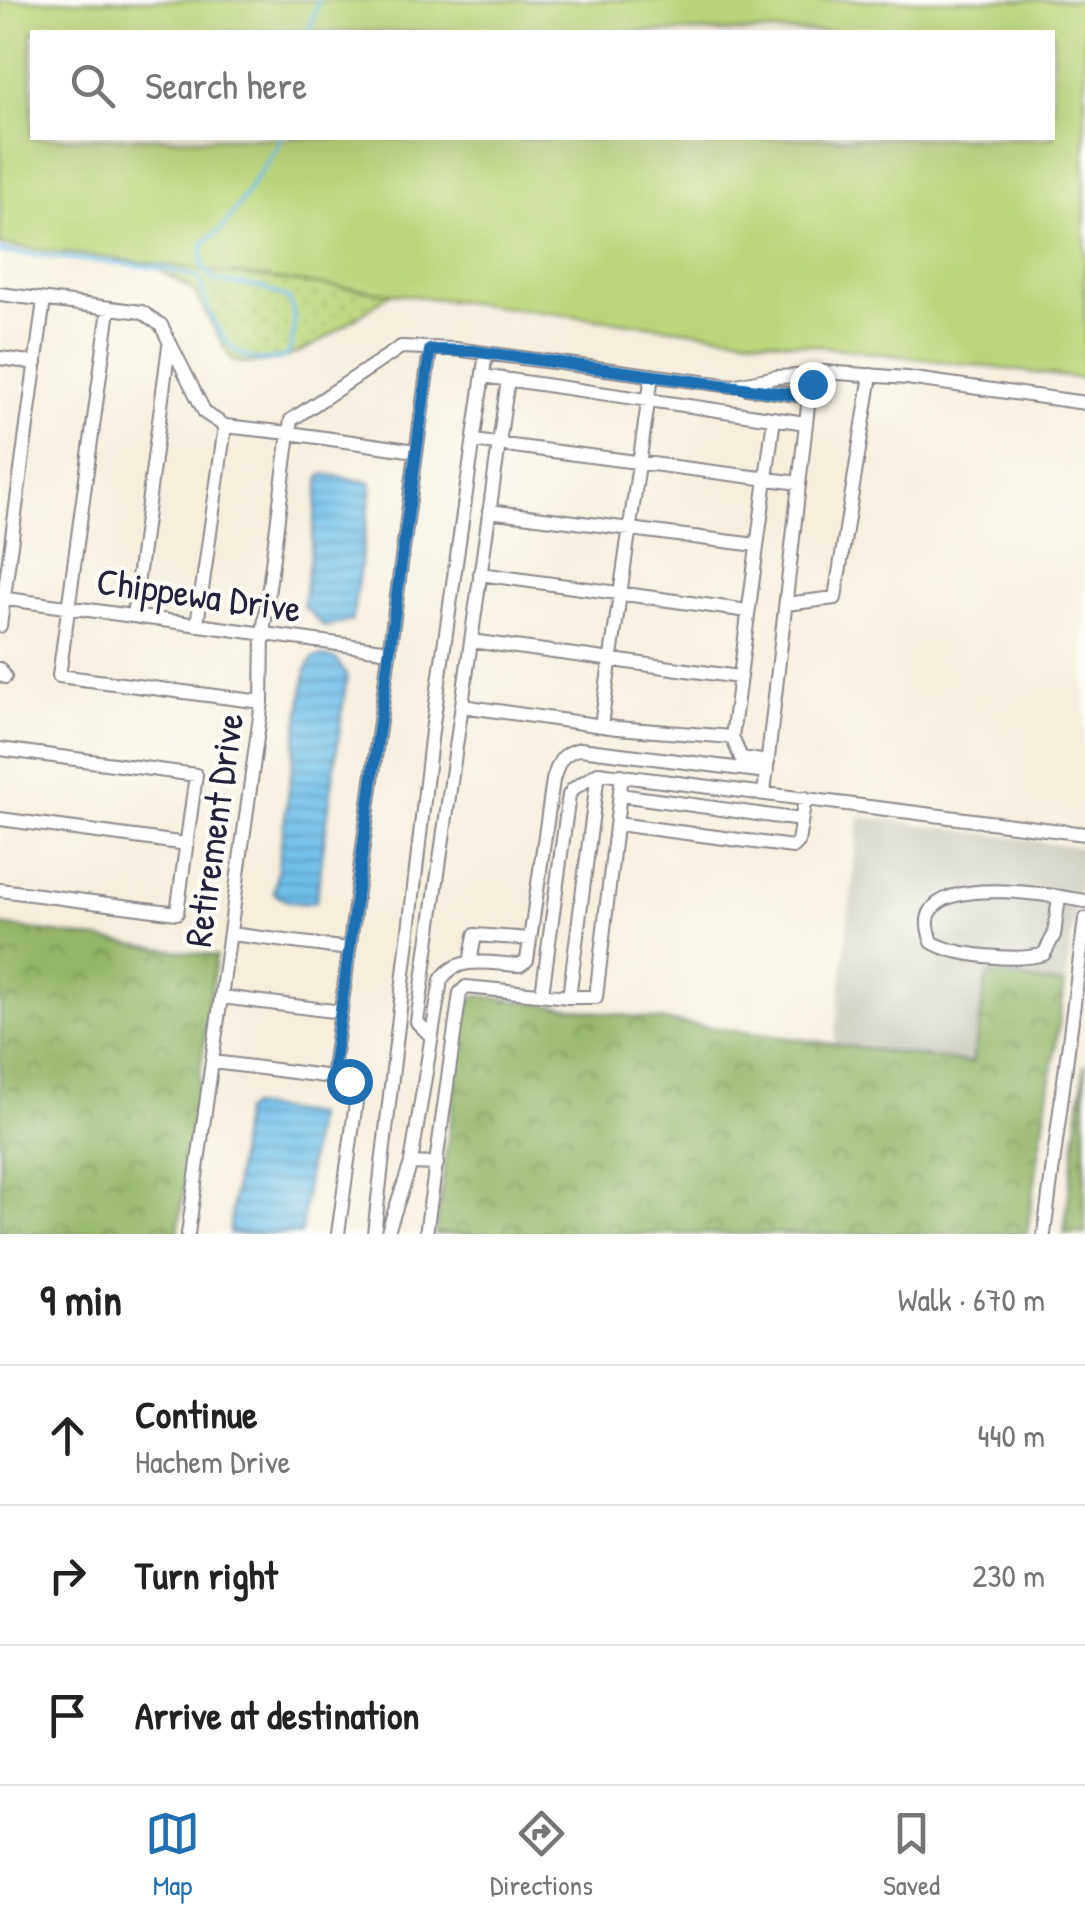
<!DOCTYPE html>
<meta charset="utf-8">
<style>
:root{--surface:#fff;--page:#f2f2f2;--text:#222;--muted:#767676;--line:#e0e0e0;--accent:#1f6fb2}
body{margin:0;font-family:"Patrick Hand",sans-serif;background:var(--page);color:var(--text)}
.stop{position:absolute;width:30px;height:30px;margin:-22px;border:8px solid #1f6fb2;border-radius:50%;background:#fff}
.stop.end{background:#1f6fb2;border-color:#fff;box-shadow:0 2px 10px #0008}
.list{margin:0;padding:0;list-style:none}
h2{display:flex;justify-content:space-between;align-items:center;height:130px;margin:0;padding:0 40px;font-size:42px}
h2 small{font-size:32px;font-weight:400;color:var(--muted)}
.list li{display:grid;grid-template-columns:65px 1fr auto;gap:30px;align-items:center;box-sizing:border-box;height:140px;padding:0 40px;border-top:2px solid var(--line)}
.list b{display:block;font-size:38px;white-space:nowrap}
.list p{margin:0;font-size:32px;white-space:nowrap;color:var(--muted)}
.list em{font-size:32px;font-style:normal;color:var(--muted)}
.icon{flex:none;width:55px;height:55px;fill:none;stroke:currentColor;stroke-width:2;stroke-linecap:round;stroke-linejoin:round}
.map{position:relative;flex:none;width:1085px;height:1234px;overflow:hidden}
.search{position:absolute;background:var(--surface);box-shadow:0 10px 40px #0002;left:30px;right:30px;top:30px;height:110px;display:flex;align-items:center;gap:25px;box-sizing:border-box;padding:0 35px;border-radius:0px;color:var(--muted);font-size:38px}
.sheet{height:550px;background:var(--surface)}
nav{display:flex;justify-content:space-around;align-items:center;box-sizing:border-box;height:140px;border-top:2px solid var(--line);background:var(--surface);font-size:28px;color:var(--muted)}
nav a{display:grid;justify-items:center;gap:5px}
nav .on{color:var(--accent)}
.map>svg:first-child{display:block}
.industrial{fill:#c5c5b8}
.grass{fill:url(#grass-dots);stroke:#6f7c5a;stroke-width:2.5}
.forest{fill:url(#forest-crowns);stroke:#5c6c52;stroke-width:2.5}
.green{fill:#bcd57a;stroke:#6f7c5a;stroke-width:2.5;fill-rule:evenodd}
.water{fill:url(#water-rules);stroke:#487092;stroke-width:2.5}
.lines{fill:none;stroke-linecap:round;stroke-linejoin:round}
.stream{stroke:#6ebfe9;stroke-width:4}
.minor-casing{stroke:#8c888c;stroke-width:16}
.minor{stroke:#fff;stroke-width:12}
.route{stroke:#1f6fb2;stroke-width:12}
.labels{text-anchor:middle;stroke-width:8;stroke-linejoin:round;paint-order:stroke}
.street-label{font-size:38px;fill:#22223b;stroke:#fdfcf7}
</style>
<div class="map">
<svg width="1085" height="1234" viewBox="0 0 1085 1234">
<defs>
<pattern id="grass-dots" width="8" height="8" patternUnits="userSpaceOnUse" patternTransform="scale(2.5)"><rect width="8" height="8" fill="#bcd57a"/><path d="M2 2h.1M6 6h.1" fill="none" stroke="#a1b76a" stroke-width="1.8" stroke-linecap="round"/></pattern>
<pattern id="forest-crowns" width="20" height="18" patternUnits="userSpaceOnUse" patternTransform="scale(2.5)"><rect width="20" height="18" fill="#95b66a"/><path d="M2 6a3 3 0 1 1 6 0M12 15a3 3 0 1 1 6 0" fill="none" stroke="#799458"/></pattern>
<pattern id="water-rules" width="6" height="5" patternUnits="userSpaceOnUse" patternTransform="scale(2.5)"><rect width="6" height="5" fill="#6ebfe9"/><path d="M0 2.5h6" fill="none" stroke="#5a9bbe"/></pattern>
</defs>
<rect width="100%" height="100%" fill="#fdfcf7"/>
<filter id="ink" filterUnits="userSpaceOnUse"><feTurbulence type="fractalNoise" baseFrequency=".01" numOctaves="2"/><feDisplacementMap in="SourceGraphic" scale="20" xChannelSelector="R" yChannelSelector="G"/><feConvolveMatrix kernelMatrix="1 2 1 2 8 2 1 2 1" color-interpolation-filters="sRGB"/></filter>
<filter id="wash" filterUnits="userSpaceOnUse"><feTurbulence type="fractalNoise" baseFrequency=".0048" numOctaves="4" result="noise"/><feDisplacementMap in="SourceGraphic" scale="40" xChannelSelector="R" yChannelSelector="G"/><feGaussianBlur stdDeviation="2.25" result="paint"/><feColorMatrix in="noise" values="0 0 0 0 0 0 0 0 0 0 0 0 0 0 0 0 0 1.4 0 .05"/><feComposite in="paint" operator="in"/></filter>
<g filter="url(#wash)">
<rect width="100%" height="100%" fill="#f6efde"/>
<!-- industrial -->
<path class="industrial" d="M860,816L1085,848L1065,985L988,974L973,1064L834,1046Z"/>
<!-- grass -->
<path class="grass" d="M149,263L392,293C345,323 291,375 232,361L193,290Z"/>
<!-- forest -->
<path class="forest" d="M0,925L216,956L178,1234H0Z
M988,974L1065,985L1027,1234H435L466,1005L476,995L972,1063Z
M1085,1063V1234H1064Z"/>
<!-- green -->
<path class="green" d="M0,0H1085V379L0,245ZM32,32H1052V138H32Z"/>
<!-- water -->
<path class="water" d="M325,474L369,482L372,486L352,621L324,627L303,606L320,477Z
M322,656L336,659L347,676L316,901C304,906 284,902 274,893L306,670L313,658Z
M250,1106L315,1115L301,1234H229L243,1112Z"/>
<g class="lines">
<!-- stream -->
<path class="stream" d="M309,32L318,0
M0,251L163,268L200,278C207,322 236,380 289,354C294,335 297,317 289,299L263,288L213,280L202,265L203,244L224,227L277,147L280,138"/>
</g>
</g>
<g filter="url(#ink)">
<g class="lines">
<defs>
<path id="minor" d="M0,294L142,312L161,325L205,413L225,426L289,433L291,420L401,347L455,349L732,386L776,377L817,375
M109,309L59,676L262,702
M0,358L36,363
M483,376L806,423
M747,388L809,397
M474,441L799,483
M489,511L756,545
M480,574L748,611
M0,598L390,651
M786,604L835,598L871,375
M133,616L169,346
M197,625L225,426
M0,626L44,300
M471,641L739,677
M0,669L5,677
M462,706L617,728L732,737
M601,725L652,375
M0,749L196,775L177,913L0,890
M768,762L741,758L732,737L774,418
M764,793L809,397L817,375L824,372L907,378L1085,403
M620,795L801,820
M0,819L187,844
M617,824L793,847L798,842L805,798
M1059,897L1054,935L1044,954C1019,962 954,956 932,942C929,932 925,921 931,911C950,878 1053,895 1085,901
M231,934L349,949
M470,963L475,935L530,939
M542,994L569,795L573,789L598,773
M222,997L341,1012
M569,997H596L622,775
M431,1036L417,1022L508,380
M213,1062L332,1077L354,1085L357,1095L338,1234
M332,1077L430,350
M411,1163L441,980C457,954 492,964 520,965L527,960L553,780C558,763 561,753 580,749L767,772
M188,1234L262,702L263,634L289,433L416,451
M374,1234L432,731L486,353
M387,1234L411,1163L437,1164
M426,1234L460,993L466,987L569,997L598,773L1085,834
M1044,1234L1085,919"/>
</defs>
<!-- minor casing -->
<use href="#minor" class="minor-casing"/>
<!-- minor -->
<use href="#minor" class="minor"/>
</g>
</g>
<g class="lines" filter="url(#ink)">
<!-- route -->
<path class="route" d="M349,1081L332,1077L430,350L472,351L809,397L812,384"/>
</g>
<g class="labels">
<!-- street labels -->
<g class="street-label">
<text transform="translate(199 595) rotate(8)" y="13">Chippewa Drive</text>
<text transform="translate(214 830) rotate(-82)" y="13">Retirement Drive</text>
</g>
</g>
</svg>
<div class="stop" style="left:349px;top:1081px"></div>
<div class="stop end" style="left:812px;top:384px"></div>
<div class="search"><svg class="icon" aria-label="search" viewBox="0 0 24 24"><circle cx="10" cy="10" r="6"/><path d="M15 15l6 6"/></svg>Search here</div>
</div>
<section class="sheet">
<h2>9 min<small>Walk · 670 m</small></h2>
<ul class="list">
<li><svg class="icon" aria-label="ahead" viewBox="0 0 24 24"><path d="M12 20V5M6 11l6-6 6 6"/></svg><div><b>Continue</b><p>Hachem Drive</p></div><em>440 m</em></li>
<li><svg class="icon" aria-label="right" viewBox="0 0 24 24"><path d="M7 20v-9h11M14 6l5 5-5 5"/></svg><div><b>Turn right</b></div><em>230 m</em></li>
<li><svg class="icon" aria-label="arrive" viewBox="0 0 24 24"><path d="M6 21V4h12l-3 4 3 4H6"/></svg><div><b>Arrive at destination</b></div></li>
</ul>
</section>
<nav>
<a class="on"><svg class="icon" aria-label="map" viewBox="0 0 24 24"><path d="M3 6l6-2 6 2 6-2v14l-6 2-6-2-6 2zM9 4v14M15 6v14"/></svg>Map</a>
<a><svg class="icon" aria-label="directions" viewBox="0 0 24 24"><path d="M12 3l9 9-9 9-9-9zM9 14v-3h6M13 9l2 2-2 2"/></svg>Directions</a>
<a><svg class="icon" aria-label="saved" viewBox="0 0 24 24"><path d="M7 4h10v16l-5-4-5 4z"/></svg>Saved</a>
</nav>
